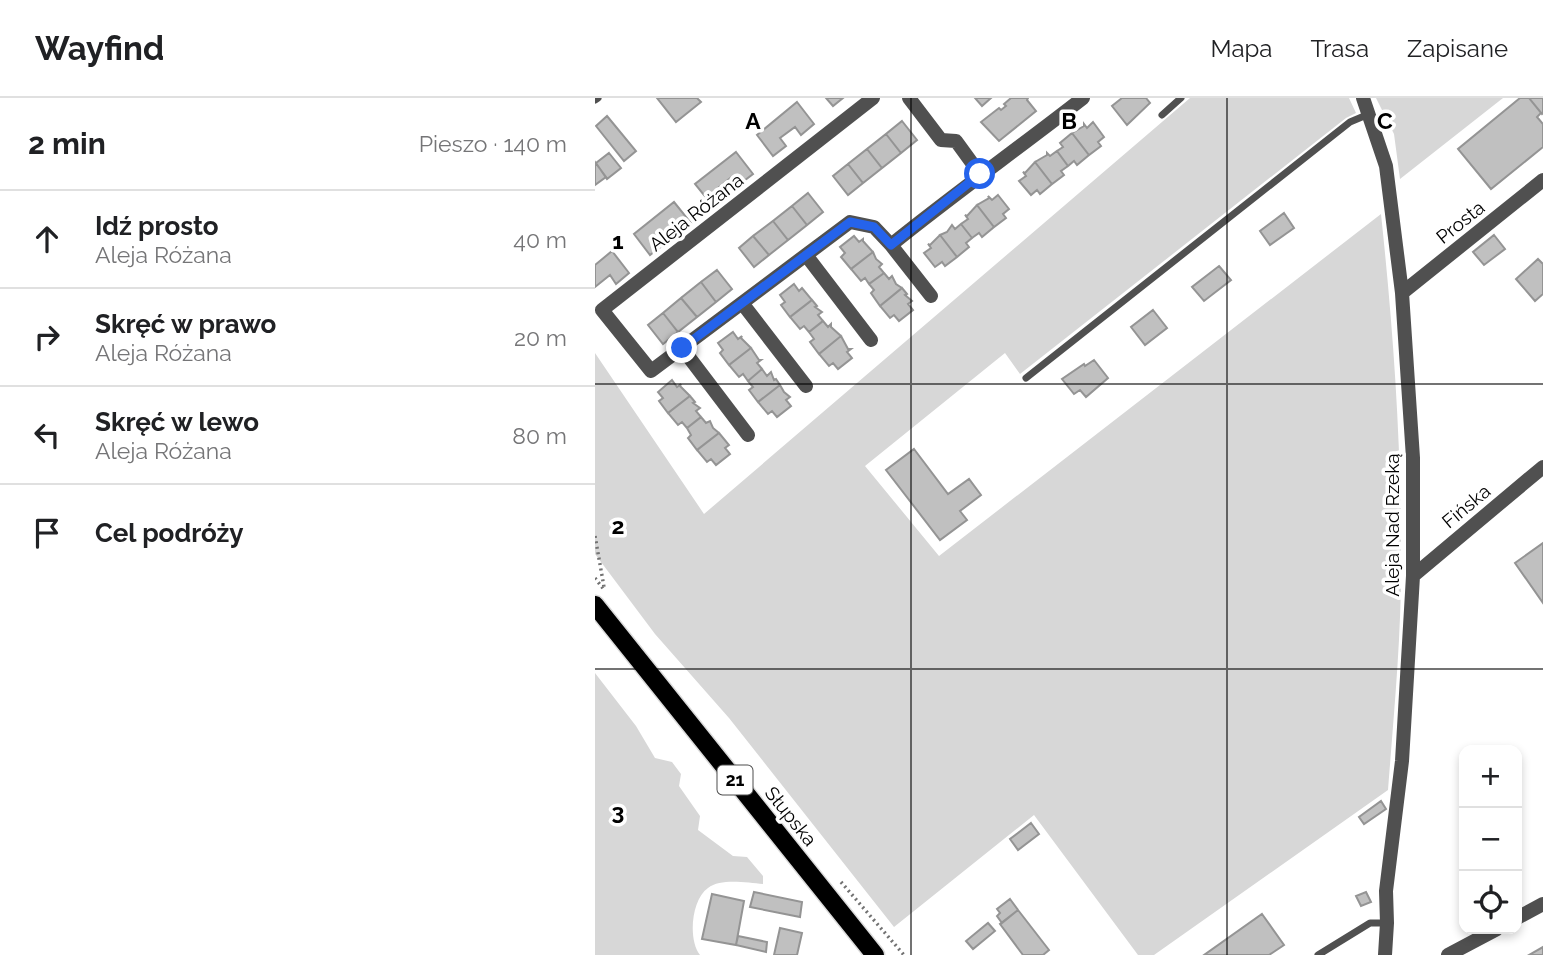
<!DOCTYPE html>
<html lang="pl">
<meta charset="utf-8">
<style>
:root{--surface:#fff;--page:#f2f2f2;--text:#202124;--muted:#757577;--line:#e0e0e0}
body{margin:0;font-family:Raleway,sans-serif;background:var(--page);color:var(--text)}
.controls{position:absolute;right:21px;bottom:21px;display:grid;overflow:hidden;border-radius:14px;box-shadow:0 4px 10px #0003}
.controls button{width:63px;height:63px;display:grid;place-items:center;padding:0;border:0;border-bottom:2px solid var(--line);background:var(--surface);color:var(--text);font:35px sans-serif}
.stop{position:absolute;width:21px;height:21px;margin:-16px;border:5px solid #2563eb;border-radius:50%;background:#fff}
.stop.end{background:#2563eb;border-color:#fff;box-shadow:0 2px 7px #0008}
.list{margin:0;padding:0;list-style:none}
h2{display:flex;justify-content:space-between;align-items:center;height:91px;margin:0;padding:0 28px;font-size:30px}
h2 small{font-size:23px;font-weight:400;color:var(--muted)}
.list li{display:grid;grid-template-columns:46px 1fr auto;gap:21px;align-items:center;box-sizing:border-box;height:98px;padding:0 28px;border-top:2px solid var(--line)}
.list b{display:block;font-size:26px;white-space:nowrap}
.list p{margin:0;font-size:23px;white-space:nowrap;color:var(--muted)}
.list em{font-size:23px;font-style:normal;color:var(--muted)}
.icon{flex:none;width:38px;height:38px;fill:none;stroke:currentColor;stroke-width:2;stroke-linecap:round;stroke-linejoin:round}
.map{position:relative;flex:none;width:948px;height:857px;overflow:hidden}
header{display:flex;align-items:center;gap:42px;box-sizing:border-box;height:98px;padding:0 35px;background:var(--surface);border-bottom:2px solid var(--line)}
header strong{font-size:33px}
nav{display:flex;gap:38px;margin-inline-start:auto;font-size:24px}
main{display:flex}
aside{flex:1;background:var(--surface)}
.map>svg:first-child{display:block}
.green{fill:#d7d7d7}
.building{fill:#c0c0c0;stroke:#949494;stroke-width:2}
.lines{fill:none;stroke-linecap:round;stroke-linejoin:round}
.primary-casing{stroke:#dbdbdb;stroke-width:21}
.path{stroke:#727272;stroke-width:3.5;stroke-dasharray:2 3.5;stroke-linecap:butt}
.lane{stroke:#505050;stroke-width:7}
.street{stroke:#505050;stroke-width:14}
.primary{stroke:#000;stroke-width:18}
.route{stroke:#2563eb;stroke-width:9}
.grid{fill:none;stroke:#000;stroke-width:2;stroke-opacity:0.55}
.labels{text-anchor:middle;stroke-width:7;stroke-linejoin:round;paint-order:stroke}
.shield{fill:#fff;stroke:#4c4c4c;stroke-width:2}
.shield-label{font-size:18px;font-weight:bold;fill:#000}
.street-label{font-size:19px;fill:#000;stroke:#fff}
.grid-label{font-size:23px;text-anchor:middle;font-weight:bold;fill:#000;stroke:#fff;stroke-width:7;stroke-linejoin:round;paint-order:stroke}
</style>
<header>
<strong>Wayfind</strong>
<nav><a>Mapa</a><a>Trasa</a><a>Zapisane</a></nav>
</header>
<main>
<aside>
<h2>2 min<small>Pieszo · 140 m</small></h2>
<ul class="list">
<li><svg class="icon" aria-label="ahead" viewBox="0 0 24 24"><path d="M12 20V5M6 11l6-6 6 6"/></svg><div><b>Idź prosto</b><p>Aleja Różana</p></div><em>40 m</em></li>
<li><svg class="icon" aria-label="right" viewBox="0 0 24 24"><path d="M7 20v-9h11M14 6l5 5-5 5"/></svg><div><b>Skręć w prawo</b><p>Aleja Różana</p></div><em>20 m</em></li>
<li><svg class="icon" aria-label="left" viewBox="0 0 24 24"><path d="M17 20v-9H6M10 6l-5 5 5 5"/></svg><div><b>Skręć w lewo</b><p>Aleja Różana</p></div><em>80 m</em></li>
<li><svg class="icon" aria-label="arrive" viewBox="0 0 24 24"><path d="M6 21V4h12l-3 4 3 4H6"/></svg><div><b>Cel podróży</b></div></li>
</ul>
</aside>
<div class="map">
<svg width="948" height="857" viewBox="0 0 948 857">
<rect width="100%" height="100%" fill="#fff"/>
<!-- green -->
<path class="green" d="M595,0H754L761,15L751,20L425,276L410,255L270,368L344,458L786,116C798,229 806,341 806,454C807,534 799,613 793,692L559,857H543L439,717L299,829L134,620L60,536L0,456V255L109,416Z
M781,0H908L805,81L799,36Z
M0,575L41,628L60,660L77,664L86,676L84,688L105,718L103,732L138,758L152,759L168,778V786C152,785 126,780 113,790C96,802 93,842 105,857H0Z"/>
<!-- building -->
<path class="building" d="M62,0H102L106,4L81,24Z
M231,0H248L238,8Z
M380,0H396L387,8Z
M416,0H433L432,2L441,13L404,43L386,24L404,10L406,12L411,8L409,6Z
M527,0H551L555,5L532,27L517,8Z
M925,0H934L946,15L942,19L948,26V49L896,91L863,51Z
M934,0H948V15L947,16Z
M202,4L219,26L206,37L200,29L185,40L191,48L178,58L162,37Z
M12,18L41,53L29,63L1,28Z
M307,23L322,42L306,55L291,36Z
M498,24L509,39L503,44L506,48L494,57L477,35L489,28V26L492,30Z
M477,35L494,57L482,67L479,63L473,68L462,53L468,49L465,45Z
M291,36L306,55L287,70L272,51Z
M272,51L287,70L268,85L253,66Z
M462,53L473,68L466,73L469,77L457,86L440,64L452,57V55L455,58Z
M141,54L158,76L145,86L138,78L123,90L129,97L117,107L100,86Z
M14,55L26,70L12,81L1,65Z
M0,64L11,79L0,87Z
M440,64L457,86L445,96L442,92L436,97L424,83L431,78L428,74L430,75Z
M253,66L268,85L253,97L238,78Z
M213,95L228,114L212,127L197,108Z
M403,97L414,111L408,116L411,120L399,129L382,107L394,100L393,98L397,102Z
M79,104L96,125L83,136L77,128L62,140L68,147L55,157L39,136Z
M382,107L399,129L387,139L384,135L377,140L366,126L373,121L370,117L372,118Z
M197,108L212,127L193,142L178,123Z
M689,115L699,130L675,147L665,133Z
M178,123L193,142L174,157L158,138Z
M366,126L377,140L371,145L374,149L362,159L345,137L352,134L357,127L360,131Z
M345,137L362,159L350,168L347,164L340,169L329,155L336,150L333,146L335,147Z
M899,137L910,151L889,167L878,154Z
M158,138L174,157L159,169L144,150Z
M259,138L264,144L268,141V143L278,154L256,171L246,159L250,155L245,149Z
M17,153L34,175L21,186L15,177L0,189V167Z
M278,154L281,161L287,166L284,169L289,175L274,186L270,180L266,183L256,171Z
M943,161L948,166V196L940,203L921,181Z
M624,168L636,182L609,203L597,189Z
M122,172L137,191L121,204L106,184Z
M289,175L294,181L297,178L301,186L307,190L285,208L276,195L279,192L274,186Z
M106,184L121,204L102,219L86,200Z
M199,186L204,193L207,190L217,202L195,219L186,207L190,204L185,197Z
M307,190L312,196L310,197L317,203L313,206L318,212L304,223L299,217L295,220L285,208Z
M86,200L102,219L83,234L68,215Z
M217,202L222,208L220,209L227,214L223,217L228,223L214,234L209,228L205,231L195,219Z
M558,212L572,230L550,247L536,229Z
M68,215L83,234L68,246L53,227Z
M228,223L233,229L236,226V229L246,238L224,256L215,244L219,241L214,234Z
M138,234L143,241L147,238L146,240L156,250L134,267L125,255L128,252L123,245Z
M246,238L253,251H256L252,254L257,260L243,271L238,265L234,268L224,256Z
M156,250L164,262H166L162,265L167,271L153,283L148,276L144,279L134,267Z
M499,262L513,280L491,299L485,292L479,296L467,281L489,266L490,268Z
M167,271L172,278L176,274L179,282L181,281L185,287L163,304L154,292L158,289L153,283Z
M77,282L82,289L86,286L85,288L95,298L73,315L64,303L68,300L63,294Z
M185,287L189,294L195,299L191,302L196,308L182,319L177,313L173,316L163,304Z
M95,298L100,304L98,305L105,310L101,313L106,319L92,330L87,324L83,327L73,315Z
M106,319L111,325L115,323L118,330L124,335L102,352L93,340L96,337L92,330Z
M124,335L134,347L130,350L135,356L121,367L116,361L112,364L102,352Z
M319,351L353,396L374,381L386,397L365,413L372,422L345,442L291,372Z
M948,445V505L920,465Z
M786,703L791,711L769,726L764,719Z
M436,725L444,736L423,752L415,741Z
M159,794L207,804L205,819L155,809Z
M771,794L776,804L766,808L761,798Z
M117,796L149,803L141,847L107,841Z
M415,801L423,812L407,825L402,818L405,815L402,811Z
M423,812L454,852L448,857H428L405,826Z
M667,816L689,847L674,857H609Z
M393,825L400,833L378,851L371,843Z
M185,830L207,835L202,857H179Z
M143,838L172,844L171,854L141,847Z
M948,849V857H934Z"/>
<g class="lines">
<defs>
<path id="primary" d="M0,507L280,857"/>
</defs>
<!-- primary casing -->
<use href="#primary" class="primary-casing"/>
<!-- path -->
<path class="path" d="M0,438L9,489
M0,480L10,493
M246,784L309,857"/>
<!-- lane -->
<path class="lane" d="M0,2L3,0
M567,17L586,0
M431,280L755,24L774,16
M723,857L775,825H792"/>
<!-- street -->
<path class="street" d="M278,0L7,212L56,273L255,124L279,129L296,147C359,96 424,50 488,0
M314,0L346,42L361,43L385,76
M768,0L791,68L807,195L818,360V478L807,663L791,793L792,825L790,857
M296,147L336,198
M211,157L276,242
M807,195L948,82
M147,205L211,288
M87,250L153,337
M818,478L948,369
M922,820L948,806
M853,857L902,831"/>
<!-- primary -->
<use href="#primary" class="primary"/>
</g>
<g class="lines">
<!-- route -->
<path class="route" d="M87,250L255,124L279,129L296,147L385,76"/>
</g>
<!-- grid -->
<path class="grid" d="M316,0V857M632,0V857M0,286H948M0,571H948"/>
<g class="labels">
<!-- shield labels -->
<rect class="shield" x="122.5" y="667.5" width="35" height="29" rx="5"/>
<g class="shield-label">
<text x="140" y="688">21</text>
</g>
<!-- street labels -->
<g class="street-label">
<text transform="translate(101 114) rotate(-38)" y="7">Aleja Różana</text>
<text transform="translate(865 124) rotate(-39)" y="7">Prosta</text>
<text transform="translate(871 408) rotate(-40)" y="7">Fińska</text>
<text transform="translate(797 427) rotate(-90)" y="7">Aleja Nad Rzeką</text>
<text transform="translate(196 718) rotate(51)" y="7">Słupska</text>
</g>
</g>
<g class="grid-label">
<text x="158" y="31">A</text>
<text x="474" y="31">B</text>
<text x="790" y="31">C</text>
<text x="23" y="151">1</text>
<text x="23" y="436">2</text>
<text x="23" y="722">3</text>
</g>
</svg>
<div class="controls">
<button>+</button>
<button>−</button>
<button><svg class="icon" aria-label="locate" viewBox="0 0 24 24"><circle cx="12" cy="12" r="6"/><path d="M12 2v4M12 18v4M2 12h4M18 12h4"/></svg></button>
</div>
<div class="stop" style="left:385px;top:76px"></div>
<div class="stop end" style="left:87px;top:250px"></div>
</div>
</main>
